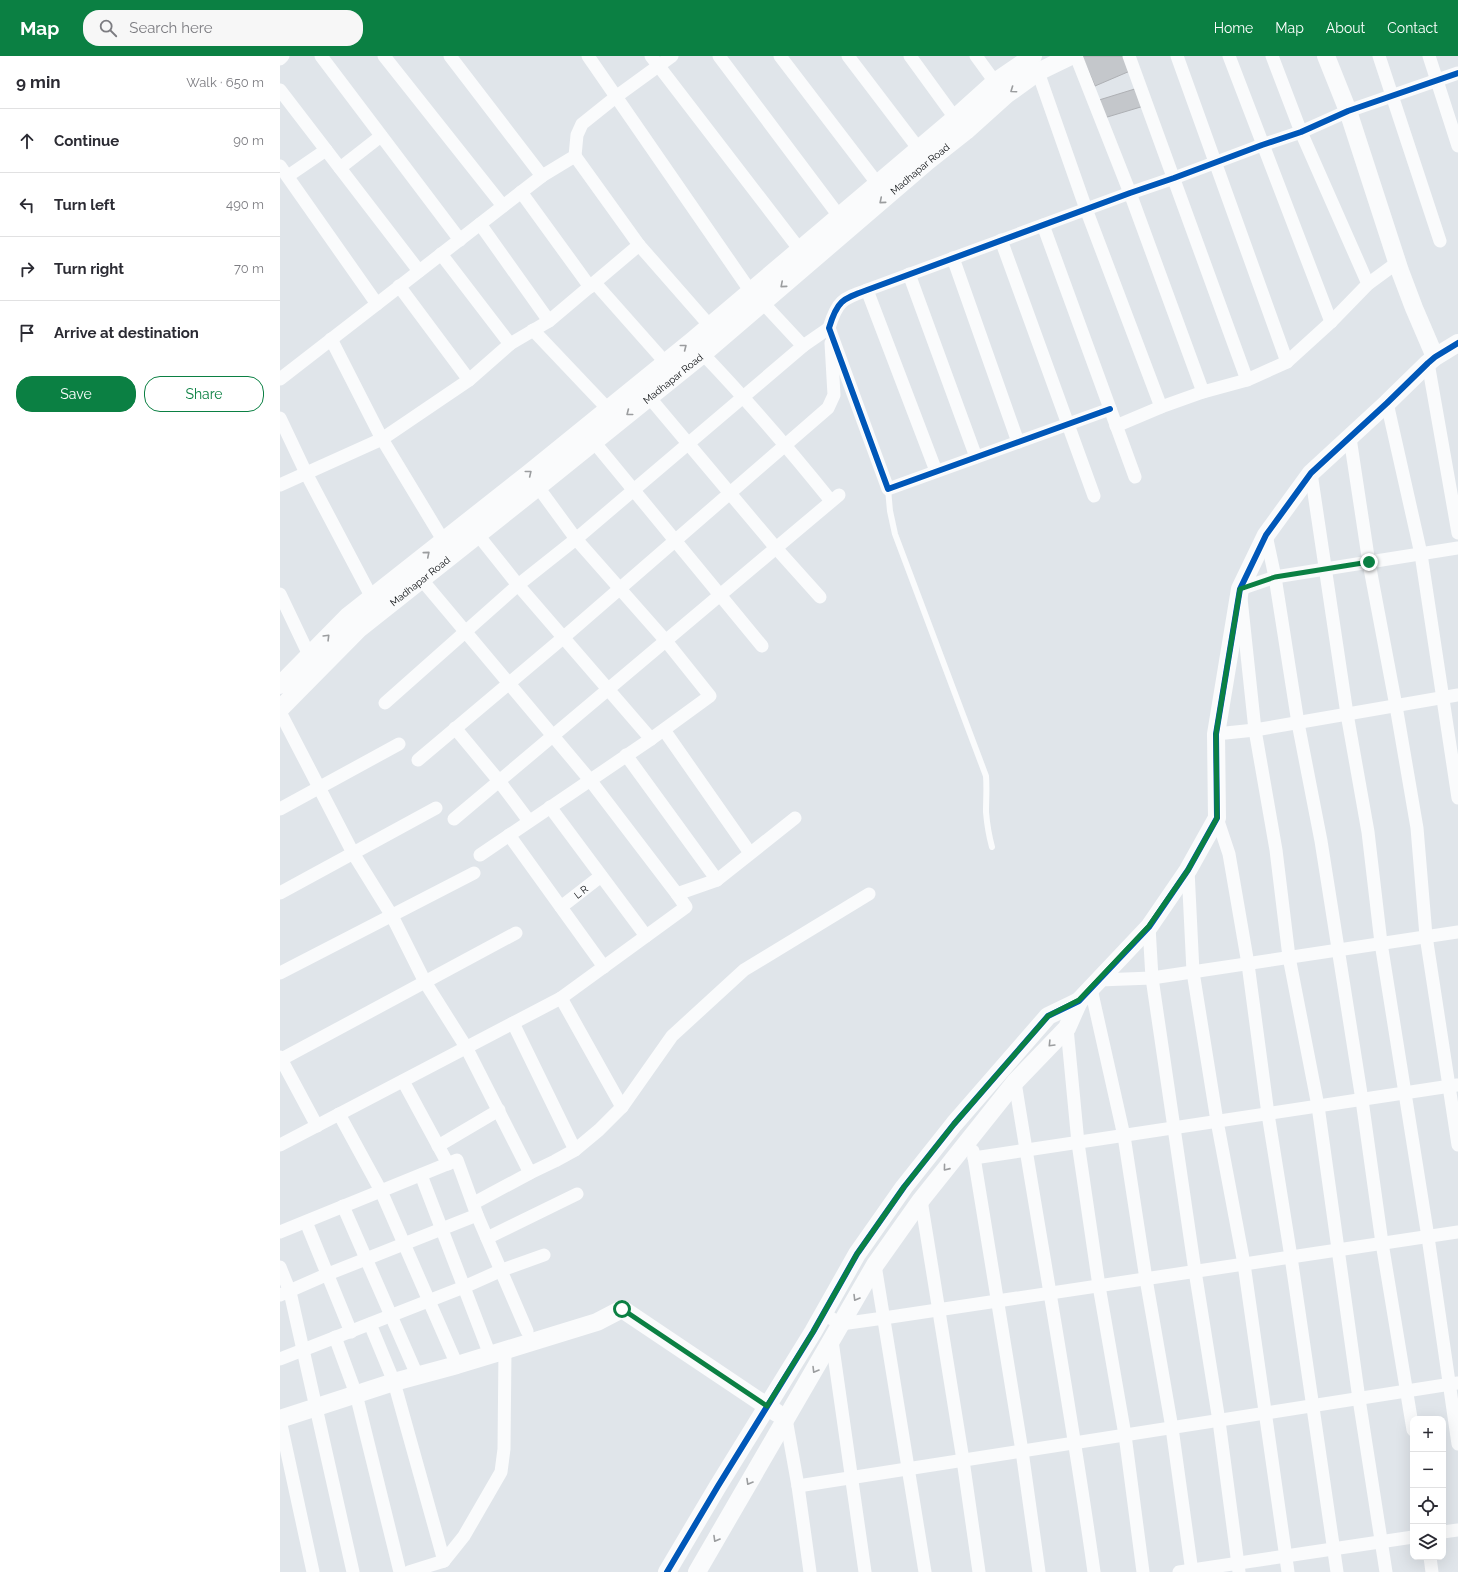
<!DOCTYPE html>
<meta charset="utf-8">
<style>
:root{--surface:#fff;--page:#f7f7f7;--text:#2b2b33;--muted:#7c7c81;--line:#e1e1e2;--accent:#0b8043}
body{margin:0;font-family:Raleway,sans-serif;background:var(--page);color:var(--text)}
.controls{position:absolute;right:12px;bottom:12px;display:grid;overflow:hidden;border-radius:8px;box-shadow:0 4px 16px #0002}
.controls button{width:36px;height:36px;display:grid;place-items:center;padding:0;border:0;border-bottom:1px solid var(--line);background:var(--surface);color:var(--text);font:20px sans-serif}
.stop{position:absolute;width:12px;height:12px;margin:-9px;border:3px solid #0b8043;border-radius:50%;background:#fff}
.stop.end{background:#0b8043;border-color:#fff;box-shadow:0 1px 4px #0008}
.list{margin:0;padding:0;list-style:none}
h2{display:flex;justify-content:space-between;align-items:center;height:52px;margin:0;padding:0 16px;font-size:17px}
h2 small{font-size:13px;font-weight:400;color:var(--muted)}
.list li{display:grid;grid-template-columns:26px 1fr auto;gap:12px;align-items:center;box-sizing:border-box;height:64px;padding:0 16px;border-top:1px solid var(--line)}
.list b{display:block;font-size:15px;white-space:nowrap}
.list em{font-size:13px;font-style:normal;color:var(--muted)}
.actions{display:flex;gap:8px;padding:12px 16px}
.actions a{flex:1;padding:9px 0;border:1px solid var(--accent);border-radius:16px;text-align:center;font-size:14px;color:var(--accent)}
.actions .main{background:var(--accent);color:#fff}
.icon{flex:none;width:22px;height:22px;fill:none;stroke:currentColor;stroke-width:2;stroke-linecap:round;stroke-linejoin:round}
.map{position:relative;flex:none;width:1178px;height:1516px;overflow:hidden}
header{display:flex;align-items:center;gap:24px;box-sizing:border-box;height:56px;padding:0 20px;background:var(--accent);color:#fff}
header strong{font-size:19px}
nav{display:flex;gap:22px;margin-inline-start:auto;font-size:14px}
.search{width:280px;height:36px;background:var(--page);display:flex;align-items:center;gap:10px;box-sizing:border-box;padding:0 14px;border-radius:16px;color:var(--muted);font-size:15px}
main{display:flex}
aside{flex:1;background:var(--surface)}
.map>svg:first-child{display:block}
.building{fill:#c4c7cb;stroke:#aeb0b4}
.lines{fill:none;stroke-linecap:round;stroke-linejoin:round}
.lane{stroke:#fafbfc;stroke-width:6}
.street{stroke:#fafbfc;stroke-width:13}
.secondary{stroke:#fafbfc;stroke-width:18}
.cycleway-casing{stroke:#fff;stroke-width:8}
.cycleway{stroke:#0057b8;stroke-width:6}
.oneway{stroke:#9b9d9f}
.route{stroke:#0b8043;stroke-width:5}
.labels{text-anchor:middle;stroke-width:4;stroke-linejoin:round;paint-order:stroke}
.street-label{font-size:10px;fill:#0d1013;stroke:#fff}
</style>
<header>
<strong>Map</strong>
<div class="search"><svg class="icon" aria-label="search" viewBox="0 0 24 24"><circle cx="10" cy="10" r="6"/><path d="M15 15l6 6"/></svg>Search here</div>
<nav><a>Home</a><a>Map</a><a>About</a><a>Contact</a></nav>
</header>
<main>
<aside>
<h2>9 min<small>Walk · 650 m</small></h2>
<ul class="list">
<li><svg class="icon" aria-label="ahead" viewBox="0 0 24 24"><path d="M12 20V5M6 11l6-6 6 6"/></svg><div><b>Continue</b></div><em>90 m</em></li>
<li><svg class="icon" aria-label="left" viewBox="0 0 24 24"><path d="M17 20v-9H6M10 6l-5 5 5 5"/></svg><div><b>Turn left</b></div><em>490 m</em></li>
<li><svg class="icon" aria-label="right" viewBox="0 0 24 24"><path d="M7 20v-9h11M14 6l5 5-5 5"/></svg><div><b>Turn right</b></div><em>70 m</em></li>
<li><svg class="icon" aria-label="arrive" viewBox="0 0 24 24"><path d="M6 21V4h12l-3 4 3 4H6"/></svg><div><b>Arrive at destination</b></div></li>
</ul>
<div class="actions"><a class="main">Save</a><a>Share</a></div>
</aside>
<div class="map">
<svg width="1178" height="1516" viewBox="0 0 1178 1516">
<rect width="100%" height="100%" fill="#e0e5ea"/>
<!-- building -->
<path class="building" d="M802,0H843L850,15L815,30Z
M858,32L864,50L824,62L819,44Z"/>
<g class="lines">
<!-- lane -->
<path class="lane" d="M608,433L610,455L615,478L706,720C707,732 706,744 706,756C707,768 709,780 712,791"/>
<!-- street -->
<g class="street">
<path d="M41,0L180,184"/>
<path d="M104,0L223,150"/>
<path d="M170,0L262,120"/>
<path d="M308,0L471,236"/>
<path d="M371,0L520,194"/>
<path d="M439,0L559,160"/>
<path d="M500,0L597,127"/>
<path d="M568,0L638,92"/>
<path d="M630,0L675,62"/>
<path d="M696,0L715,26"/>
<path d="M796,0L850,137L923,336"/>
<path d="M849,0L967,324"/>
<path d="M897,0L1007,306"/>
<path d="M949,0L1051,266"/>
<path d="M992,0L1021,76L1088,228"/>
<path d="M1099,0L1160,185"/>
<path d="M1149,0L1178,90"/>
<path d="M0,3L3,0"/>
<path d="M758,16L806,153L881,351"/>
<path d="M0,34L139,215"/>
<path d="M295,100L359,189L430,270"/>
<path d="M0,110L97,248"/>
<path d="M60,112L101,80"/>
<path d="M8,120L46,94"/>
<path d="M241,136L310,231"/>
<path d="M200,168L269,265"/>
<path d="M763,169L855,421"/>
<path d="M721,184L814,440"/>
<path d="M161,198L230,288"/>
<path d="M673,202L738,386"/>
<path d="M629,218L696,401"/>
<path d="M315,227L385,306"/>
<path d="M119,230L189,324"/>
<path d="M587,234L656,415"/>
<path d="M483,247L523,290"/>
<path d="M253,274L327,352"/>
<path d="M51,283L102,383L163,484"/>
<path d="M423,298C468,345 510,394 551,445"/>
<path d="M1148,307L1178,477"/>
<path d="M0,323L262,120L295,100L297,79L302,68L337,40L392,0"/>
<path d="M369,341L496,492L540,541"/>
<path d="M1107,347L1141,498L1178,742"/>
<path d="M830,353L608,433L549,272C557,245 562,243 587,234L850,137L894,122L982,89L1021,76L1068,55L1178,17"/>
<path d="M0,362L26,417L91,540"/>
<path d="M836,370L881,351L923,336L967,324L1007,306L1051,266L1088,228L1118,206"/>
<path d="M1070,382L1089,507L1116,650L1137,772L1146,880L1178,1089"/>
<path d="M314,386L482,590"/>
<path d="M1031,417L1067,658L1088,776L1101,887L1148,1181L1178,1388"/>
<path d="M0,429L102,383L189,324L230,288L269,265L359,189"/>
<path d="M198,479L238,529L371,683"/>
<path d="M986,479L995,521L1018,667L1041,785L1082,1044L1102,1187L1133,1374"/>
<path d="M142,524L310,724L397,838"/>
<path d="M0,538L29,599"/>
<path d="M105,647L238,529L296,483L523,290L549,272"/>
<path d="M0,656L73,797L112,860L145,926L186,991L250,1117"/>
<path d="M175,672L219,725L249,765"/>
<path d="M384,674L470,797"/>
<path d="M936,678L975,674L1178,639"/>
<path d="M346,699L437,824"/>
<path d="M138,704L284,581L548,352L554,339L551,287"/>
<path d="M270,751L366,880"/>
<path d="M0,753L119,688"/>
<path d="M937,762L949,798L968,908L988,1058L1011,1201L1057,1516"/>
<path d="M174,763L559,439"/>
<path d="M229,779L324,911"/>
<path d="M200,799L371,683L430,640L386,585L296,483L258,431"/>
<path d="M908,814L913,916L937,1065L964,1208L1008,1516"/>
<path d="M0,837L156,752"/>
<path id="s1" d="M281,851L321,820"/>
<path d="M869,871L872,922L915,1215L939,1365L959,1516"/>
<path d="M0,917L194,817"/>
<path d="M819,924L872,922L1178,876"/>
<path d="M811,933L844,1080L866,1223L892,1372L912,1516"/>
<path d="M281,942L342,1051"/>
<path d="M233,967L295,1094"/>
<path d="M787,972L798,1087L819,1230L845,1379L863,1516"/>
<path d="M0,1001L37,1070"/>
<path d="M0,1004L236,877"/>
<path d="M123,1025L168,1108"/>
<path d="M735,1026C761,1189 791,1352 814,1516"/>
<path d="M59,1058L101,1135L177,1309"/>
<path d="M0,1089L281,942L406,851L397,838L437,824L515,762"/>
<path d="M158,1090L219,1054"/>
<path d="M693,1095L742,1395L759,1516"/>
<path d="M694,1102L1177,1029"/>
<path d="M141,1119L210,1299"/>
<path d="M641,1144L683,1404L699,1516"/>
<path d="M194,1147L250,1117L275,1105L295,1094L319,1074L342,1051L392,980L464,914L589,838"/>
<path d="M63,1150L137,1319"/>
<path d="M26,1166L71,1276"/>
<path d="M0,1176L177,1104L197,1159L247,1275"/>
<path d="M207,1182L297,1138"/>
<path d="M595,1209L645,1516"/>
<path d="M0,1211L10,1236L73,1516"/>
<path d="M0,1239L48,1218L197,1159"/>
<path d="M542,1257L561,1268L604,1262L1178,1176"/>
<path d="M90,1268L114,1326L164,1505"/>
<path d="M55,1281L76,1338L120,1516"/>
<path d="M552,1285L585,1516"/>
<path d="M0,1303L184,1231L222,1214L264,1199"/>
<path d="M506,1363L518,1430L530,1516"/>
<path d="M0,1364L33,1516"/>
<path d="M518,1430L1178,1327"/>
<path d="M1163,1476L1178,1474"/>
<path d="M1150,1501L1152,1516"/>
<path d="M129,1516L164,1505L184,1480L221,1416L224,1393L225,1293"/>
<path d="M899,1516L1133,1481"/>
<path d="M1106,1516L1079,1343L1038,1050L1009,901L996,794L975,674L960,533L995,521L1178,492"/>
</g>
<!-- secondary -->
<g class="secondary">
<path d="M1046,0L1068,55L1120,215L1134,252L1155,301"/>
<path d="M0,629L68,560L248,418L412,285L675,62L715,26L753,0"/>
<path id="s2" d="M0,653L79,573L258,431L423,298L648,105L686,75L726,39L758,16L791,0"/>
<path d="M0,1363L114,1326L177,1309L317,1266L342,1253L497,1357"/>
<path d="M387,1516L438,1430L533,1276L577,1198L624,1131L674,1068L768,960L799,945L869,871L908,814L937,762L936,678L960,533L986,479L1031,417L1107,347L1148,307L1155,301L1178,287"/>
<path d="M417,1516L595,1209L641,1144L735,1026L787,972L799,945"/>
</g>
<defs>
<path id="cycleway" d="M830,353L608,433L549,272C557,245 562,243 587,234L850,137L894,122L982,89L1021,76L1068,55L1178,17
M387,1516L438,1430L533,1276L577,1198L624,1131L674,1068L768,960L799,945L869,871L908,814L937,762L936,678L960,533L986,479L1031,417L1107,347L1148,307L1155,301L1178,287"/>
</defs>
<!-- cycleway casing -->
<use href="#cycleway" class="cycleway-casing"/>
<!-- cycleway -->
<use href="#cycleway" class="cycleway"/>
</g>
<!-- one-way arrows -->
<defs><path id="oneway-chevron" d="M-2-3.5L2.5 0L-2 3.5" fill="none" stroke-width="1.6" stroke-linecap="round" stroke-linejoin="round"/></defs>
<g class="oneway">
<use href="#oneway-chevron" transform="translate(733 34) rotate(145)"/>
<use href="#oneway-chevron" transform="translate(602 145) rotate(140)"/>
<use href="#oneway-chevron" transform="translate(503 229) rotate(139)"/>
<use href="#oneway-chevron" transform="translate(404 291) rotate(-38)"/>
<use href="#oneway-chevron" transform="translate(349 357) rotate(142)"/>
<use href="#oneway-chevron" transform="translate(249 417) rotate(-39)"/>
<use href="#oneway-chevron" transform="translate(147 498) rotate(-40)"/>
<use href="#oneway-chevron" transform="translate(47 581) rotate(-45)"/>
<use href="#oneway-chevron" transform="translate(771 988) rotate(134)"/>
<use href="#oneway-chevron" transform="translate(666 1112) rotate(129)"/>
<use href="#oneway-chevron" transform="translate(576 1242) rotate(121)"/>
<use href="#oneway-chevron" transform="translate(535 1314) rotate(121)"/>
<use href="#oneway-chevron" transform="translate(469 1426) rotate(120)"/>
<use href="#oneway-chevron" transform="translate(436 1483) rotate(120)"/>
</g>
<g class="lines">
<!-- route -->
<path class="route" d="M342,1253L487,1350L533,1276L577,1198L624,1131L674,1068L768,960L799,944L869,870L908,814L937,762L936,678L960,533L995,521L1089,506"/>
</g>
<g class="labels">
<!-- street labels -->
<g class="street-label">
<text dy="4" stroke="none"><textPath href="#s2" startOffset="838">Madhapar Road</textPath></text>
<text dy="4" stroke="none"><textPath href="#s2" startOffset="514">Madhapar Road</textPath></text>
<text dy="4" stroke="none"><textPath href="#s2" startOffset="190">Madhapar Road</textPath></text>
<text dy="4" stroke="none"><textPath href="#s1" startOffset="25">L R</textPath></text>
</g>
</g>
</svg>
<div class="controls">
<button>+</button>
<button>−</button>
<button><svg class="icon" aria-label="locate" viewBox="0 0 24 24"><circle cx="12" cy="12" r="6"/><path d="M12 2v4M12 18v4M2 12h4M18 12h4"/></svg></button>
<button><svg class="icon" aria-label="layers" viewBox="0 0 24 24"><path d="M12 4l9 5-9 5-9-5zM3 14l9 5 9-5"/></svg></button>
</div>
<div class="stop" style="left:342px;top:1253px"></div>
<div class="stop end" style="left:1089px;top:506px"></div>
</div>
</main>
